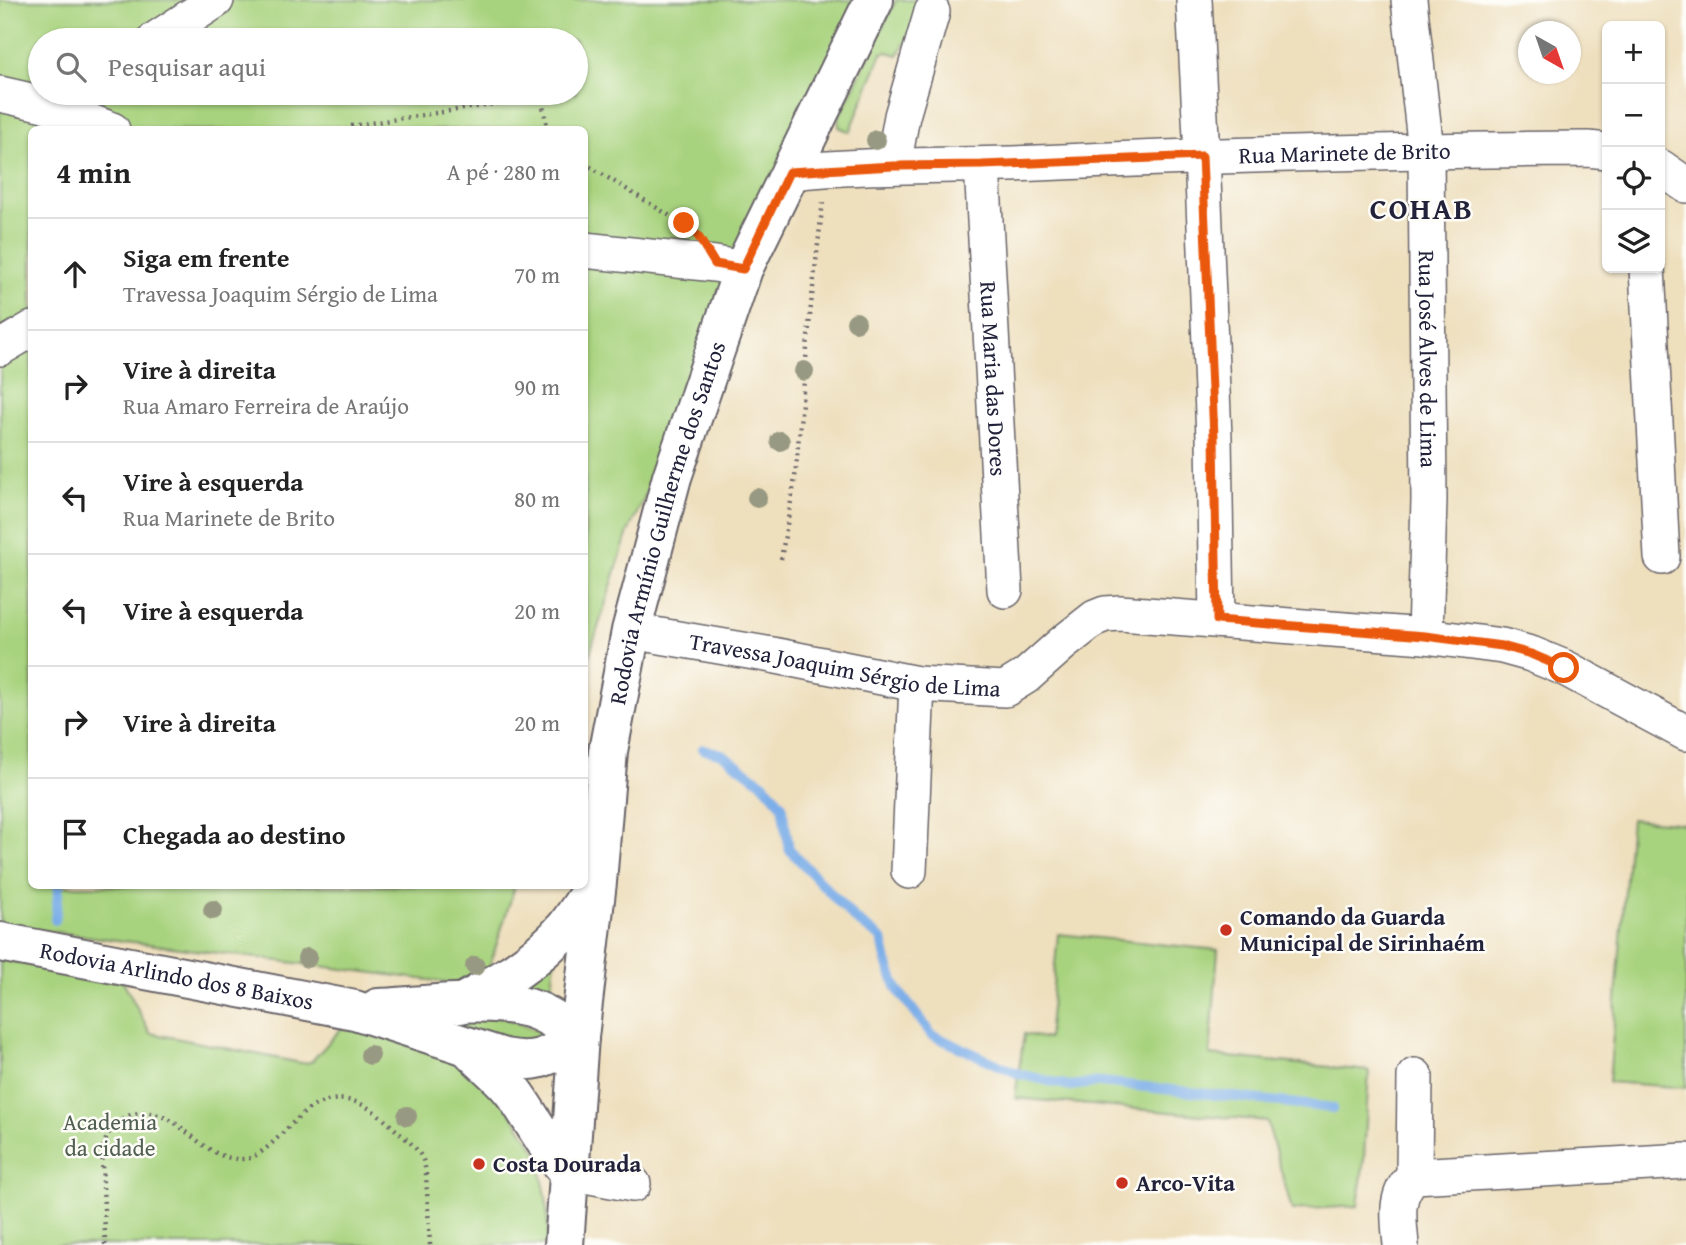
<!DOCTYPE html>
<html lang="pt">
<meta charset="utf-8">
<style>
:root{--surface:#fff;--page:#f6f6f6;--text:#222;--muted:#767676;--line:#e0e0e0}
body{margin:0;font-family:"Gentium Book Plus",serif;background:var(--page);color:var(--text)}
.controls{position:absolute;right:21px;top:21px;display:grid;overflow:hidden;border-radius:10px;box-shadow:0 2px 5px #0004}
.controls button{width:63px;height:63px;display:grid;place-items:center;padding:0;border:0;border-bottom:2px solid var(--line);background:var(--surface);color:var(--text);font:35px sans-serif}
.compass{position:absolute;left:1518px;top:21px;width:63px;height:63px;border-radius:50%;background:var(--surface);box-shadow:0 2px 5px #0004;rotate:140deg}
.stop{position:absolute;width:21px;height:21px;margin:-16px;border:5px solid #ea580c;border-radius:50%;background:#fff}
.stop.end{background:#ea580c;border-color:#fff;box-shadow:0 2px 7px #0008}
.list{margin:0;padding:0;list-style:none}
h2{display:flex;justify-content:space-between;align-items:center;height:91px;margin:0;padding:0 28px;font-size:30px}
h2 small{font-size:23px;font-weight:400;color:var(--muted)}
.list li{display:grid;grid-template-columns:46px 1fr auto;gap:21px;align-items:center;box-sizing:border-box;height:112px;padding:0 28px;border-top:2px solid var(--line)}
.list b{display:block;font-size:26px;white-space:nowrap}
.list p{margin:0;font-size:23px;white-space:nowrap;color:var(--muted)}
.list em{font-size:23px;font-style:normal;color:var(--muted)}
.icon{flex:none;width:38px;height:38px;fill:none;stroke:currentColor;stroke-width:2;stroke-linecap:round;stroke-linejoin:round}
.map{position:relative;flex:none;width:1686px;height:1245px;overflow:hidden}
.search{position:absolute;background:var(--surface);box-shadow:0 2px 5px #0004;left:28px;top:28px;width:560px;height:77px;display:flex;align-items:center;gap:18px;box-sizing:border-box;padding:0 24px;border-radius:38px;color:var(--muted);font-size:26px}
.panel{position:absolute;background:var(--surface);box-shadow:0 2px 5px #0004;left:28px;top:126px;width:560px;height:763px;border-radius:10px}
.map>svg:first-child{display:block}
.green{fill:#a8d37e;stroke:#657a5c;stroke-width:2;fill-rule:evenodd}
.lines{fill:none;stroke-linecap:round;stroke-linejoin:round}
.stream{stroke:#7caee8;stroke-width:10}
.minor-casing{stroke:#696468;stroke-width:38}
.major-casing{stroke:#696468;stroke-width:42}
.path{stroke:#696468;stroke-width:4.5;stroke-dasharray:2 5;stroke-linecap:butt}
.minor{stroke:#fff;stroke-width:35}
.major{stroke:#fff;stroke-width:38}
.tree{fill:#989982}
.route{stroke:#ea580c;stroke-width:9}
.poi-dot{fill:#c8321e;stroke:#fdfcf7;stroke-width:2.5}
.labels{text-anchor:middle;stroke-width:5;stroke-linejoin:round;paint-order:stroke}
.street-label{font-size:23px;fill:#22223b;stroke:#fdfcf7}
.poi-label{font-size:23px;font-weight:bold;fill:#22223b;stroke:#fdfcf7;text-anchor:start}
.park-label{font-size:23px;fill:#516052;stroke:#fdfcf7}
.district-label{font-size:30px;font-weight:bold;letter-spacing:2px;fill:#22223b;stroke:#fdfcf7}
</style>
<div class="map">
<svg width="1686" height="1245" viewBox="0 0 1686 1245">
<rect width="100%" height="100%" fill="#fdfcf7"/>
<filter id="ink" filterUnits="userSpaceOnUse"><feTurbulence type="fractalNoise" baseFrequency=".0143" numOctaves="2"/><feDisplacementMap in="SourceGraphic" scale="14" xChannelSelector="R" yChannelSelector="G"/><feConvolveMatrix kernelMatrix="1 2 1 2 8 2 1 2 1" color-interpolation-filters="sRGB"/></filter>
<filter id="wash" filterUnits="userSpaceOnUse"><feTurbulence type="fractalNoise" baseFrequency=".00686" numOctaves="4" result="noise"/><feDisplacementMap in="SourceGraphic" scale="28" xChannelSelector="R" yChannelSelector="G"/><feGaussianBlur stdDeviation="1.57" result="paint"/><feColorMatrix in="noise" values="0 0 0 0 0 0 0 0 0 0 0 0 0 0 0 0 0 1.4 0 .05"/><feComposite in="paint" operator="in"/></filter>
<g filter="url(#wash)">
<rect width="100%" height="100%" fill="#eedfbd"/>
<!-- green -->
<path class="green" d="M0,0H880L628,532L585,669L584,130H32V886H515L483,987L0,925ZM40,40H576V93H40Z
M896,0H931L898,55L887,52L882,53L850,132L839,127L838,119Z
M1631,819L1686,824V1088L1609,1082Z
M1058,934L1218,950L1210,1055L1369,1071L1364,1158L1358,1206L1292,1210L1267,1121L1015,1098L1024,1034L1048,1039Z
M0,959L123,981L150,1033L301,1063L311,1062L348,1021L401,1036L486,1075L537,1152L546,1196L549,1245H0Z
M555,960L551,997L520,983Z
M450,1012L503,1017L544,1034L543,1040L509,1044L446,1026Z"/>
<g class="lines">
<!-- stream -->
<path class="stream" d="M703,749L722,754L764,784L782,805L789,849L855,919L882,939L887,962L897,989L932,1035L1019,1074L1070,1086L1101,1082L1333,1108
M55,920L59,886"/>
</g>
</g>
<g filter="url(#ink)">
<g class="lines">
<defs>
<g id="minor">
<path d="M1194,0L1202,156L1214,437L1217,620"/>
<path id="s1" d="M1409,0L1426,150L1429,500L1425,636"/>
<path d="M155,40L216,0"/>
<path d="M0,94L44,104L112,130"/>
<path id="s2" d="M982,165L1005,590"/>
<path d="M893,166L902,116L932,12"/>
<path d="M1660,167L1686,185"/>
<path id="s3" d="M789,172C872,164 955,166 1038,163C1221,155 1404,150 1588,149L1607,151"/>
<path d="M584,250L715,264L743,269"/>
<path d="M1647,268L1662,557"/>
<path d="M0,348L32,329"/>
<path id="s4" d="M631,631L772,655L917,684L1005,689L1026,676L1062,644L1095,618L1105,614L1120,613L1425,636L1502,646L1531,654L1565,668L1686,733"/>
<path d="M909,871L917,684"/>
<path d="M569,1172L633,1184"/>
<path d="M1414,1176L1415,1076"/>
<path d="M1401,1245C1399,1219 1393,1196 1414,1176L1686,1161"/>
</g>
<g id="major">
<path id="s5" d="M0,942L355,1010L504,1058C540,1065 550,1055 579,1037"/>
<path d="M460,1004C498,984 538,960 566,927C576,914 585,900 594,886"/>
<path d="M378,1008C422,1006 497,995 537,1011C552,1017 566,1027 579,1037"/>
<path d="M470,1049C485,1065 504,1078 516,1096C535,1123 546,1147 569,1172"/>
<path id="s6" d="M564,1245L579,1037L597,882L608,751L631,631L672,477L743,269L874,0"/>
</g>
</defs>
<!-- minor casing -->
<use href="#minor" class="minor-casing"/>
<!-- major casing -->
<use href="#major" class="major-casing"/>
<!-- path -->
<path class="path" d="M351,126L541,97L548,130
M584,163L688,227
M781,559L795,478L811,305L823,201
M105,1245C105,1226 104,1206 103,1187C103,1172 100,1154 106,1139C110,1128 119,1118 131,1115C145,1110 160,1114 172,1121C196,1137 214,1161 245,1159C267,1157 294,1115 316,1105C351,1089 375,1110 399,1133C408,1140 419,1150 423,1160C427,1170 426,1182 427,1192C428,1210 429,1227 430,1245"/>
<!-- minor -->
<use href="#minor" class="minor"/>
<!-- major -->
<use href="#major" class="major"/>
</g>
<!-- trees -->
<g class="tree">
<circle cx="876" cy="140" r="10"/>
<circle cx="856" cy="322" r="10"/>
<circle cx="804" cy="371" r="10"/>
<circle cx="780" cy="441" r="10"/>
<circle cx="757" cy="498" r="10"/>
<circle cx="213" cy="910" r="10"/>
<circle cx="307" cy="958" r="10"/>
<circle cx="475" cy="966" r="10"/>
<circle cx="370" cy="1055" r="10"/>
<circle cx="407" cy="1116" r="10"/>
</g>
</g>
<g class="lines" filter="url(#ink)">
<!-- route -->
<path class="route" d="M684,223L698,236L715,264L743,269L789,172L893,166L982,165L1202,156L1214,437L1217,620L1425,636L1502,646L1531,654L1564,668"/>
</g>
<!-- markers -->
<g class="poi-dot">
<circle cx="1226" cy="930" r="7"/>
<circle cx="479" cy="1164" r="7"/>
<circle cx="1122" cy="1183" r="7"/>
</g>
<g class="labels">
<!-- street labels -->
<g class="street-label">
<text dy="8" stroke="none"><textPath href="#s3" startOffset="556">Rua Marinete de Brito</textPath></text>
<text dy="8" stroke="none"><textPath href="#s1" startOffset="360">Rua José Alves de Lima</textPath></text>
<text dy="8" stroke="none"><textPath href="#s2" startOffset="214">Rua Maria das Dores</textPath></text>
<text dy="8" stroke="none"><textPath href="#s6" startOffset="732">Rodovia Armínio Guilherme dos Santos</textPath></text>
<text dy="8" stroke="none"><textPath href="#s4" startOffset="217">Travessa Joaquim Sérgio de Lima</textPath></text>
<text dy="8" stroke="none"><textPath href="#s5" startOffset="180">Rodovia Arlindo dos 8 Baixos</textPath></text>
</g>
<!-- poi labels -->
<g class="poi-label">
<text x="1240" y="925">Comando da Guarda<tspan x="1240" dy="26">Municipal de Sirinhaém</tspan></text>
<text x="493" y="1172">Costa Dourada</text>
<text x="1136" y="1191">Arco-Vita</text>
</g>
<!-- park labels -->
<g class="park-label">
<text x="110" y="1130">Academia<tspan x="110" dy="26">da cidade</tspan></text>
</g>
<!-- district labels -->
<g class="district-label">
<text x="1422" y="219">COHAB</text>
</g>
</g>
</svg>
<div class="controls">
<button>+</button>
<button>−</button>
<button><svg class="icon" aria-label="locate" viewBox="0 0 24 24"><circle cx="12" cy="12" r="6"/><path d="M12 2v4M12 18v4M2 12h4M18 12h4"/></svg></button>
<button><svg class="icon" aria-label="layers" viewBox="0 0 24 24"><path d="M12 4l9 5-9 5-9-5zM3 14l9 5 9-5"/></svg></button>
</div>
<svg class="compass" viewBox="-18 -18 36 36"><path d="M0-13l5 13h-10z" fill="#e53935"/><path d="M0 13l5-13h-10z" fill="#767676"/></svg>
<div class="stop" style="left:1564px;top:668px"></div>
<div class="stop end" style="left:684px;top:223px"></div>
<div class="search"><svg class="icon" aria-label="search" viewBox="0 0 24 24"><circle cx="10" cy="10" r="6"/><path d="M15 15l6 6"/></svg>Pesquisar aqui</div>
<section class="panel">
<h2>4 min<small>A pé · 280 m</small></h2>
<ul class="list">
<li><svg class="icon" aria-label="ahead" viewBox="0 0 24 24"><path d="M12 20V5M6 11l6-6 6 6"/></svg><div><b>Siga em frente</b><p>Travessa Joaquim Sérgio de Lima</p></div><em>70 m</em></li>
<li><svg class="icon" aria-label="right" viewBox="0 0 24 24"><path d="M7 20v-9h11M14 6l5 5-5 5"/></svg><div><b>Vire à direita</b><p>Rua Amaro Ferreira de Araújo</p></div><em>90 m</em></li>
<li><svg class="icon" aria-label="left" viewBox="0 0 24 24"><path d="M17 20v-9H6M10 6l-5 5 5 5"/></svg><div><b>Vire à esquerda</b><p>Rua Marinete de Brito</p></div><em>80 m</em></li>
<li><svg class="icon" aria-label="left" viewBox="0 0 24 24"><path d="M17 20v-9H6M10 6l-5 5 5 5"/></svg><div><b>Vire à esquerda</b></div><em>20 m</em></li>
<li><svg class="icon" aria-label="right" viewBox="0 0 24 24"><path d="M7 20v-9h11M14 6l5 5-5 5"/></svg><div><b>Vire à direita</b></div><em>20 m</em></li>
<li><svg class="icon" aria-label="arrive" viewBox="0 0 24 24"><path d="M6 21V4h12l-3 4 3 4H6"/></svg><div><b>Chegada ao destino</b></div></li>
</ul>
</section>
</div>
